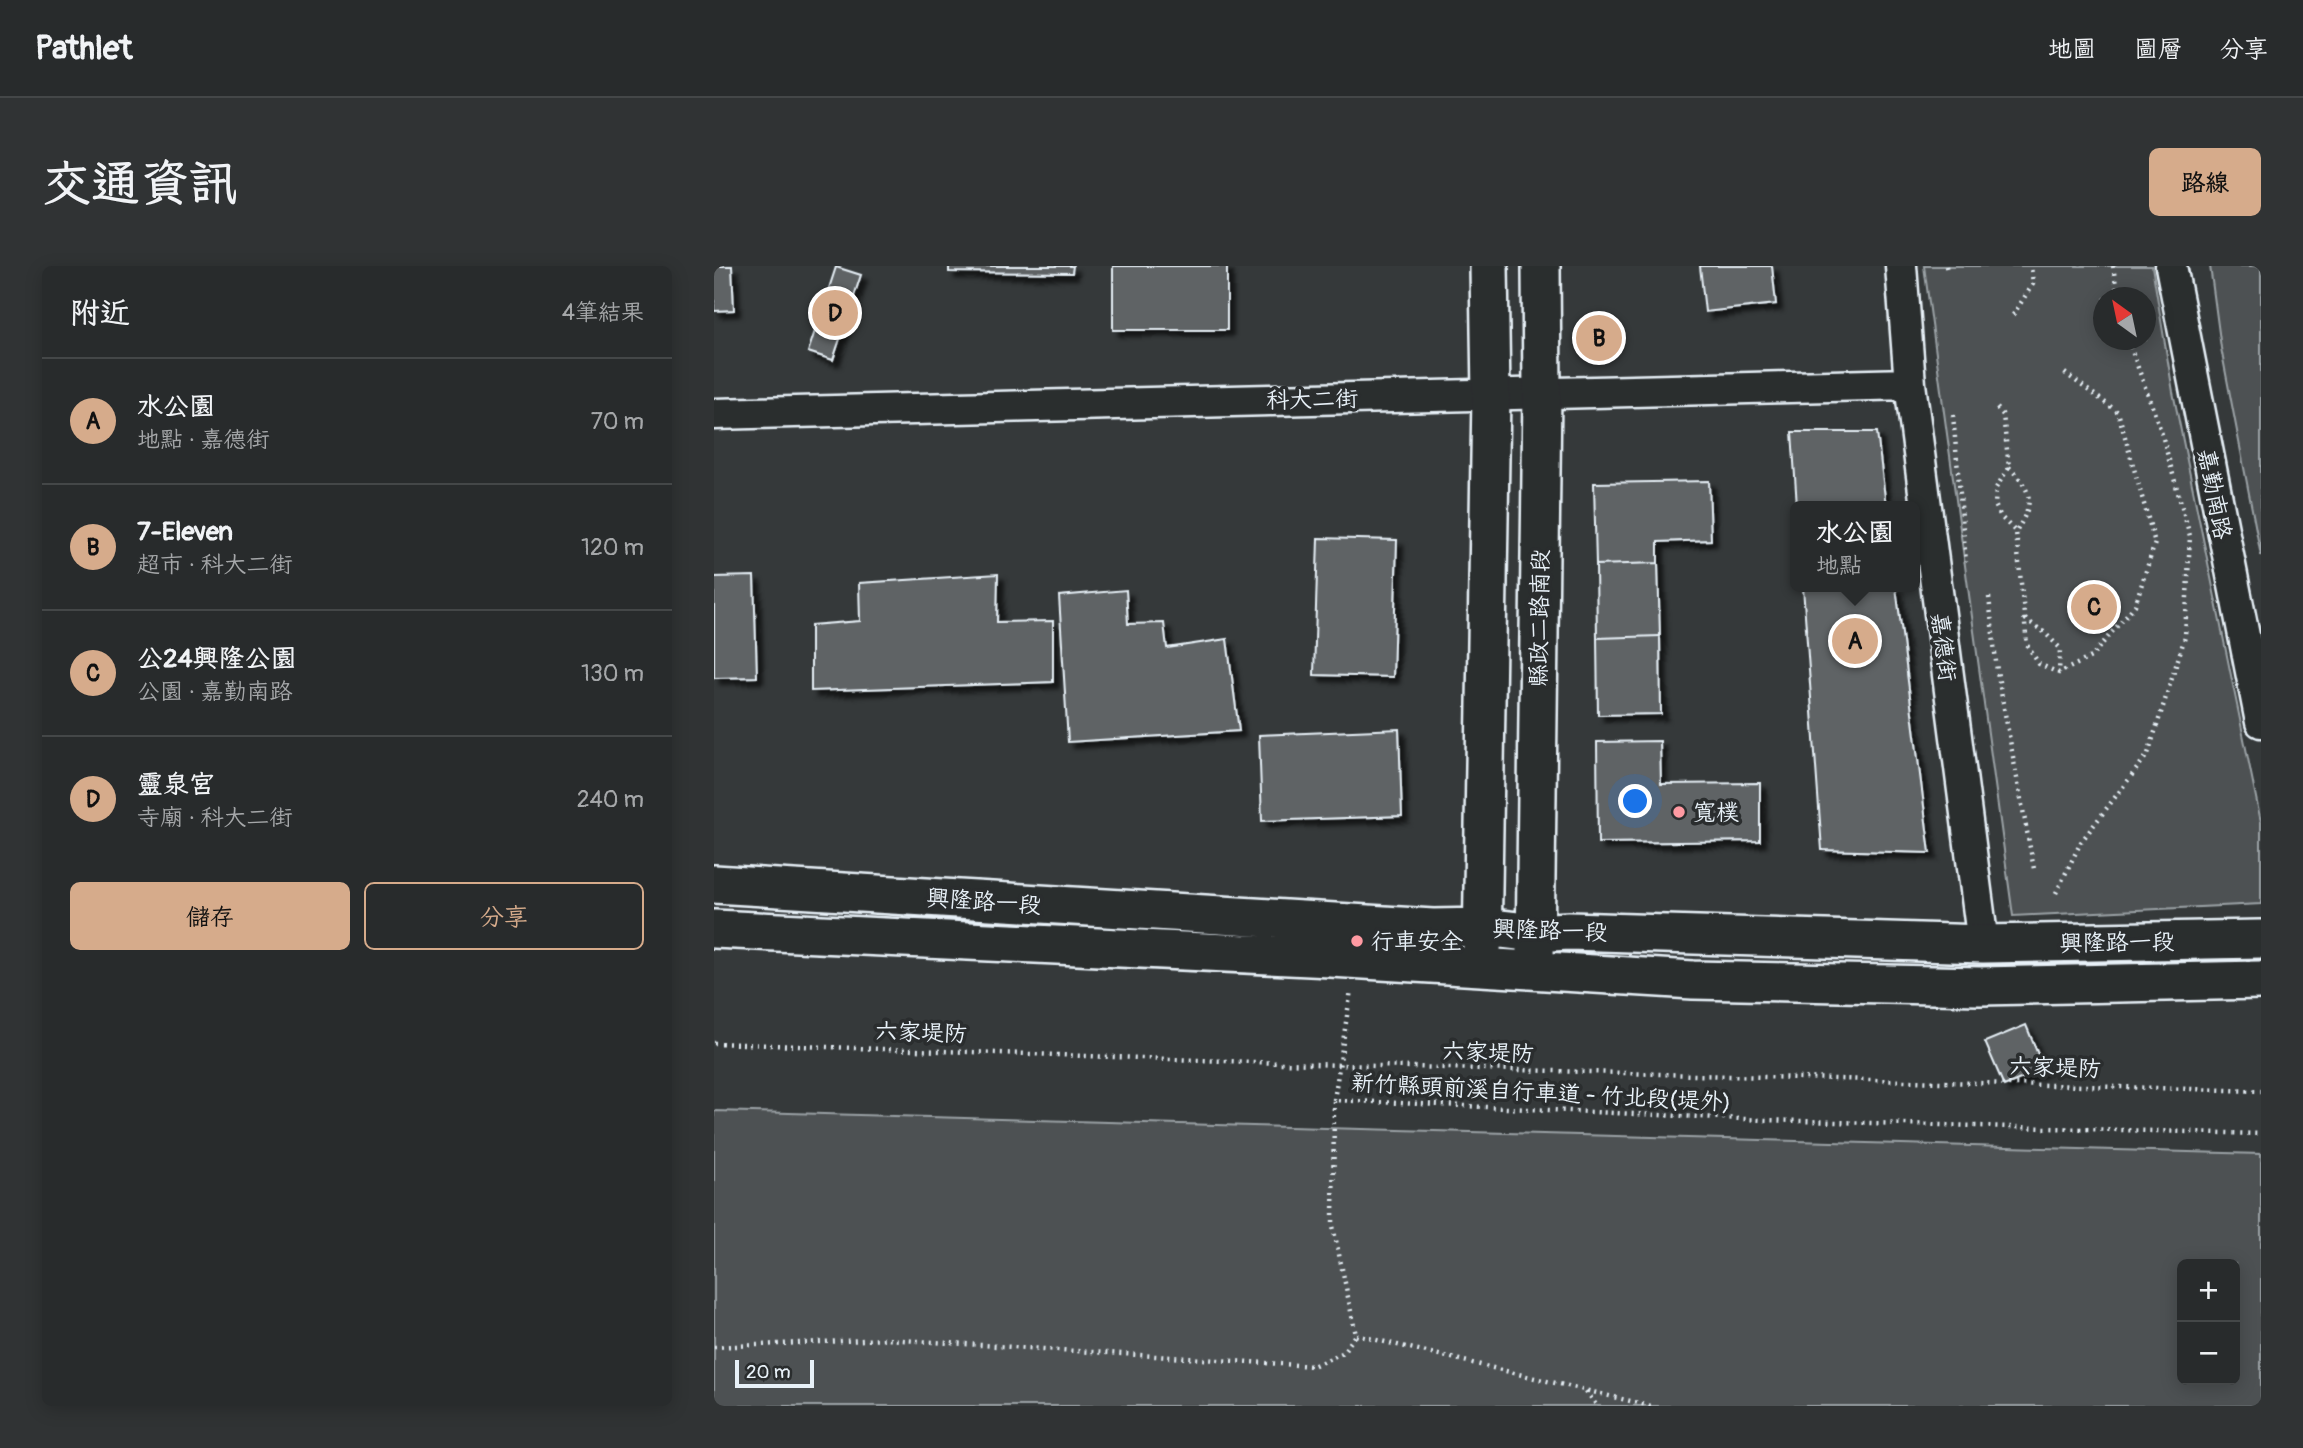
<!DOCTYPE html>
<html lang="zh-TW">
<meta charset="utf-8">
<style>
:root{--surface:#282b2c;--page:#303334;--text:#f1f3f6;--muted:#a5a7a9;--line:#444748;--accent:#d6ab8b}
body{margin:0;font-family:Pangolin,"LXGW WenKai TC",sans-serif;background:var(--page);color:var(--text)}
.controls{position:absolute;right:21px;bottom:21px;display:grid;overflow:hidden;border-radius:10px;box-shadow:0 4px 18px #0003}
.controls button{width:63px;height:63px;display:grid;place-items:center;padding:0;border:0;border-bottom:2px solid var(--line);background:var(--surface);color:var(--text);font:35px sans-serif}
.compass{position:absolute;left:1379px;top:21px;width:63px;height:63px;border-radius:50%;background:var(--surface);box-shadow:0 4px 18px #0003;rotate:327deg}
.scale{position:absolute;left:21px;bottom:18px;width:79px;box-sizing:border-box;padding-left:7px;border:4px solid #e8f1f8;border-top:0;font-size:19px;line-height:24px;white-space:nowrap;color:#e8f1f8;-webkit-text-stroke:5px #2a2d2e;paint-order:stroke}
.you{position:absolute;left:922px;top:536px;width:24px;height:24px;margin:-18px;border:5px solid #fff;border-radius:50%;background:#1a73e8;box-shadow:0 0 0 10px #1a73e833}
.badge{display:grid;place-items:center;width:46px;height:46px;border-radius:50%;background:var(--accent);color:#111;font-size:23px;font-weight:700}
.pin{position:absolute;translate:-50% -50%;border:4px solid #fff;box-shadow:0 2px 7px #0006}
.popup{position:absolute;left:1076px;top:235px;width:130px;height:91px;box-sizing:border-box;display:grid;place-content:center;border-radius:10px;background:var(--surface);filter:drop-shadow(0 2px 5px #0005);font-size:23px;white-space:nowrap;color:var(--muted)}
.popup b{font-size:26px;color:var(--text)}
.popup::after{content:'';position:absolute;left:50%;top:100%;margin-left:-14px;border:14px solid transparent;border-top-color:var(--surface)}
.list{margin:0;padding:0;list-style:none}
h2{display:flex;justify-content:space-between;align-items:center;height:91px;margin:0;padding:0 28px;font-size:30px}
h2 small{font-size:23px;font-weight:400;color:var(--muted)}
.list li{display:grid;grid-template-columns:46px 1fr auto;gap:21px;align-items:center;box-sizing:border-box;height:126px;padding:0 28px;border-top:2px solid var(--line)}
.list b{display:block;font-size:26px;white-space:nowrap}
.list p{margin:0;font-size:23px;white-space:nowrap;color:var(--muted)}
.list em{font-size:23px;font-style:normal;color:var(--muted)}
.actions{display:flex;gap:14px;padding:21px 28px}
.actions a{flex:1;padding:16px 0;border:2px solid var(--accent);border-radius:10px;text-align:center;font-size:24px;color:var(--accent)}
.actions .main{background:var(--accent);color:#111}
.map{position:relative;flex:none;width:1547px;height:1140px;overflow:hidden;border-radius:10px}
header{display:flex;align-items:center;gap:42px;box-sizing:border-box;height:98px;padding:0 35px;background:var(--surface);border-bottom:2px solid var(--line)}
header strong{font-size:33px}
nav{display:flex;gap:38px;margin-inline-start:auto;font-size:24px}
.intro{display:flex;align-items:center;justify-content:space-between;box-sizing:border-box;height:168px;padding:0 42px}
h1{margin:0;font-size:49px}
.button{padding:18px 32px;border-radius:10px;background:var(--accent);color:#111;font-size:24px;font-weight:700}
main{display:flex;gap:42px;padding:0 42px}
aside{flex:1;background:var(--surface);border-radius:10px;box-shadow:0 4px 18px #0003}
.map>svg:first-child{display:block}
.green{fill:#4d5152;stroke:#9aa1a5;stroke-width:2;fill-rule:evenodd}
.building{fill:#5f6365;stroke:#e8f1f8;stroke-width:2;filter:url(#shadow)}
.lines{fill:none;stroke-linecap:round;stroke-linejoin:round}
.minor-casing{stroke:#e8f1f8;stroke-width:35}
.tertiary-casing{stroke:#e8f1f8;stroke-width:42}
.path{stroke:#e8f1f8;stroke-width:4.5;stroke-dasharray:2 5;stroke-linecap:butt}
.minor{stroke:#2a2d2e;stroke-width:30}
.tertiary{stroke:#2a2d2e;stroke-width:37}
.poi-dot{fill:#ff9aa2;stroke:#2a2d2e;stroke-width:2.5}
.labels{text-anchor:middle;stroke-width:7;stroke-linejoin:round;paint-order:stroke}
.street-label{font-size:23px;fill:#e8f1f8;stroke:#2a2d2e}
.poi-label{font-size:23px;fill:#e8f1f8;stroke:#2a2d2e;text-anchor:start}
</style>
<header>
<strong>Pathlet</strong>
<nav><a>地圖</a><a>圖層</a><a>分享</a></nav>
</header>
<div class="intro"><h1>交通資訊</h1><a class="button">路線</a></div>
<main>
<aside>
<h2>附近<small>4筆結果</small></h2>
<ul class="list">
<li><span class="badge">A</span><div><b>水公園</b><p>地點 · 嘉德街</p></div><em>70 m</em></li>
<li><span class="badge">B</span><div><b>7-Eleven</b><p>超市 · 科大二街</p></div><em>120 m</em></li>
<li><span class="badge">C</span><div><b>公24興隆公園</b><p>公園 · 嘉勤南路</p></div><em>130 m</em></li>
<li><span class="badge">D</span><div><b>靈泉宮</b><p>寺廟 · 科大二街</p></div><em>240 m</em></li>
</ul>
<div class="actions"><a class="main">儲存</a><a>分享</a></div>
</aside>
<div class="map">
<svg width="1547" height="1140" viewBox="0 0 1547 1140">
<defs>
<filter id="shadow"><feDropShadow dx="6" dy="6" stdDeviation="2" flood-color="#0009"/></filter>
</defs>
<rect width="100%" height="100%" fill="#35393a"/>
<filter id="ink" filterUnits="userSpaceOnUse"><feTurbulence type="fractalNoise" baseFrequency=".0143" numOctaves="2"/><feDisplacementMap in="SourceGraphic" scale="14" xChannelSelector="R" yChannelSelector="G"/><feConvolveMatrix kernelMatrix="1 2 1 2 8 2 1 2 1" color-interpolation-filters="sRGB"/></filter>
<g filter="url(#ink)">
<!-- green -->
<path class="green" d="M1210,0H1438L1459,126L1547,556V638L1299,650ZM1390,32H1432V74H1390Z
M1496,0H1547V290L1507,82Z
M0,845L1547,888V1140H0ZM1521,998V1114H1468V998Z"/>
<!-- building -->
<path class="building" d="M0,0H18L20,44L0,45Z
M235,0H359L358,7L235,6Z
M399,0H513V64H399Z
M986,0H1058L1062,38L991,46Z
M122,1L147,9L119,94L94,86Z
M1078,166H1163L1172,240H1083Z
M995,215L997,274L944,276V297L882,299L880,217Z
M604,272L683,274L679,411L600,409Z
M944,297L946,370L883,372L882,299Z
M284,308L283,356L339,355V416L97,425V359L146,355L145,317Z
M40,310L43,411L0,412V311Z
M1089,321H1182L1216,587L1108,584Z
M412,324L414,358L450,357L453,382L513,373L525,465L354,476L345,330Z
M946,370L947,448L884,449L883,372Z
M685,463L688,550L548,555L545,469Z
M946,475L947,518L1046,517V575L884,577L883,476Z
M1312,759L1330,803L1290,820L1271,776Z"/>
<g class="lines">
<defs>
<path id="minor" d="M1187,0L1196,118L1269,678
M1457,0L1547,456
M0,148L1196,118"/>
<path id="tertiary" d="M0,618L719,662L770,661L820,667L855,665L1269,678L1547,673
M0,663L617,692L979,714L1266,720L1547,714
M768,685L777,129L775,0
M821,690L828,127L827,0"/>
</defs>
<!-- minor casing -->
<use href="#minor" class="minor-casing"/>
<!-- tertiary casing -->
<use href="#tertiary" class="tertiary-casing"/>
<!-- path -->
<path class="path" d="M1232,0L1233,5
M1399,0L1404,32
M1299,49L1319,18L1317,0
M1283,142L1289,149L1295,201L1282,222L1281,239L1287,251L1302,266L1313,379L1325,398L1345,407L1377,391L1421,339L1441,277L1404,146L1348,105
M1239,149L1252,296
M1295,201C1320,228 1320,235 1302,266
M1275,331L1283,405L1320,603
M1311,353L1330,366L1346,382L1345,407
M1342,627L1367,576L1434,488L1471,371L1476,270L1447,165L1414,74
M0,777L627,799L1547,825
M620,834L637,724
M642,1069L937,1140
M0,1081L172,1073L599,1100L628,1087L642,1069L619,960L620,834L1051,854L1547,868
M872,1125L883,1140"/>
<!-- minor -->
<use href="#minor" class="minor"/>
<!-- tertiary -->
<use href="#tertiary" class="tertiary"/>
</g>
</g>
<!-- markers -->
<g class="poi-dot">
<circle cx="965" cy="546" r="7"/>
<circle cx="643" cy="675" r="7"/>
</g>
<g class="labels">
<!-- street labels -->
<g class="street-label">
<text transform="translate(598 133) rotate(-1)" y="8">科大二街</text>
<text transform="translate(1501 228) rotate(79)" y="8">嘉勤南路</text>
<text transform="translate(825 352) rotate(-89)" y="8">縣政二路南段</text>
<text transform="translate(1230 381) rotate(83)" y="8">嘉德街</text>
<text transform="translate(270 635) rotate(4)" y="8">興隆路一段</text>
<text transform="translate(836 664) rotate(2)" y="8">興隆路一段</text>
<text transform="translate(1403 676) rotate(-1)" y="8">興隆路一段</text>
<text transform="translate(207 766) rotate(2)" y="8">六家堤防</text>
<text transform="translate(774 786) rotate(2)" y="8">六家堤防</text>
<text transform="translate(1341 801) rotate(2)" y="8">六家堤防</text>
<text transform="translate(827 826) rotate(3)" y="8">新竹縣頭前溪自行車道 - 竹北段(堤外)</text>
</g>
<!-- poi labels -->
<g class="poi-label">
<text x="979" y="554">寬樸</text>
<text x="657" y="683">行車安全</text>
</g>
</g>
</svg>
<div class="controls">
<button>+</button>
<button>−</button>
</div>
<svg class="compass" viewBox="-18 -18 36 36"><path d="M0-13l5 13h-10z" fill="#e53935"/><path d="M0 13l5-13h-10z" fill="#a5a7a9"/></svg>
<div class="scale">20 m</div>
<div class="you"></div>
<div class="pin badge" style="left:1141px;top:375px">A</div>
<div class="popup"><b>水公園</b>地點</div>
<div class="pin badge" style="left:885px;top:72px">B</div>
<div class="pin badge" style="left:1380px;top:341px">C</div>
<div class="pin badge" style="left:121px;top:47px">D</div>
</div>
</main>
